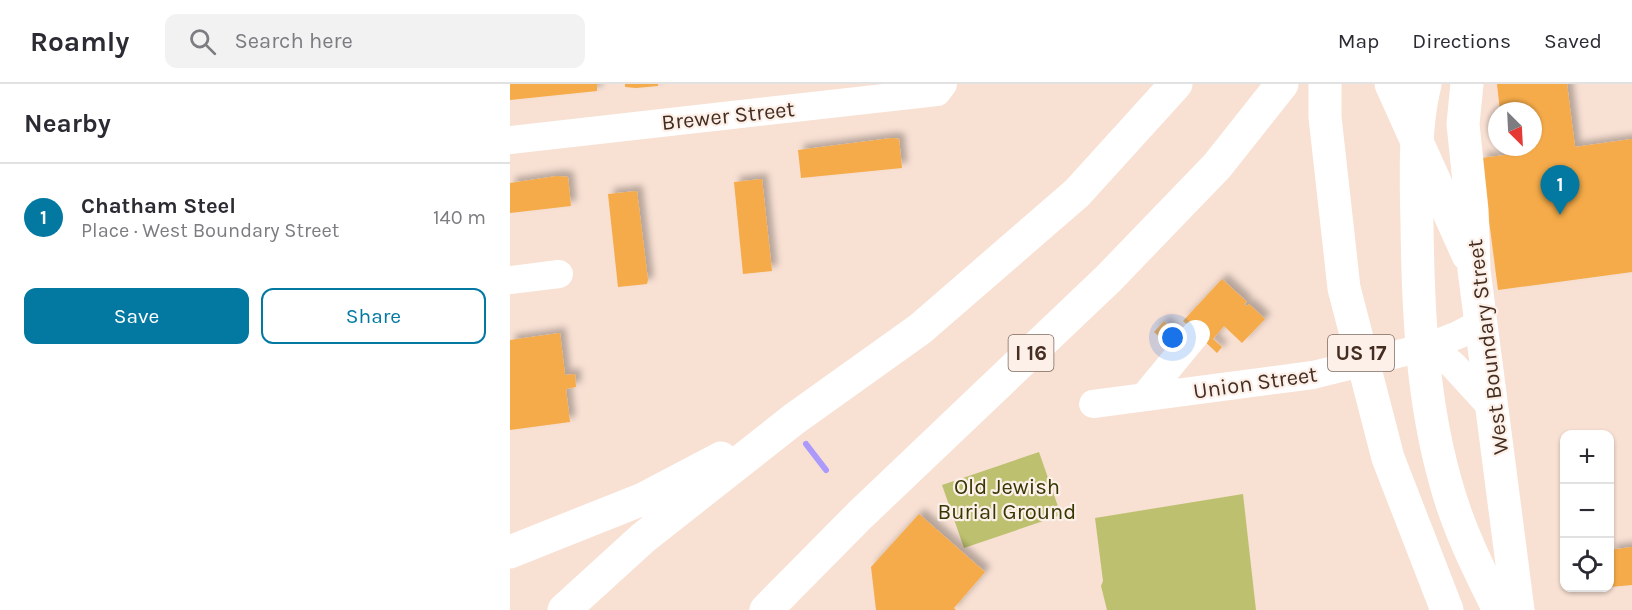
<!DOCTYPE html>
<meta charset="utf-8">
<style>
:root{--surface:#fff;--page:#f2f2f3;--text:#2b2b33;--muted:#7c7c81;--line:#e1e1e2;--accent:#0379a2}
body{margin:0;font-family:Karla,sans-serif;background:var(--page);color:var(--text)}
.controls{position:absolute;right:18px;bottom:18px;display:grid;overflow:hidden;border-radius:12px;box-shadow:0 2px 4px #0004}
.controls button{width:54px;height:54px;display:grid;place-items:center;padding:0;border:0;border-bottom:2px solid var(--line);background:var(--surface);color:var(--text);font:30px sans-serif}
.compass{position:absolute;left:978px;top:18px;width:54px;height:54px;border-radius:50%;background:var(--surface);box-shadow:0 2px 4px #0004;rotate:156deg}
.you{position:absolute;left:663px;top:254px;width:21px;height:21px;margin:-15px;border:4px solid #fff;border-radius:50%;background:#1a73e8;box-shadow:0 0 0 9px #1a73e833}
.badge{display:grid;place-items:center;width:39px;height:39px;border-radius:50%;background:var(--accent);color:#fff;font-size:20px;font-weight:700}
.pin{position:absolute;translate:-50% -50px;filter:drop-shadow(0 2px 3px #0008)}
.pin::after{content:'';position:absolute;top:32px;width:21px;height:18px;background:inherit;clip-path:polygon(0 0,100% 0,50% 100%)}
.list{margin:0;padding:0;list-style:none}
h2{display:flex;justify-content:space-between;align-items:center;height:78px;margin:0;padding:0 24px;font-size:26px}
h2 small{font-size:20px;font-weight:400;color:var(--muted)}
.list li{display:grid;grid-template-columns:39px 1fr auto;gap:18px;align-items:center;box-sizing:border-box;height:108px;padding:0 24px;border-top:2px solid var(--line)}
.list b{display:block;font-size:22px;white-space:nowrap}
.list p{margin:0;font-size:20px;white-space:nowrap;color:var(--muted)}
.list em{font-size:20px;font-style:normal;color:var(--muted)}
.actions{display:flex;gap:12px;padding:18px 24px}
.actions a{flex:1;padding:14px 0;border:2px solid var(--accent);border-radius:12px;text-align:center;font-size:21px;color:var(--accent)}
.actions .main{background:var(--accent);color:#fff}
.icon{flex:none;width:33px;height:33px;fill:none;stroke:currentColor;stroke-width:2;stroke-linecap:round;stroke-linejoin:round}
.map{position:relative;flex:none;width:1122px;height:526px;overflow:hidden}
header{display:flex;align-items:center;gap:36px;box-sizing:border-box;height:84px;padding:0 30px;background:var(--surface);border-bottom:2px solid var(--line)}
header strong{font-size:28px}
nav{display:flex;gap:33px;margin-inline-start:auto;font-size:21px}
.search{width:420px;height:54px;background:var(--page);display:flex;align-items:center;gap:15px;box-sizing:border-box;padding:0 21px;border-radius:12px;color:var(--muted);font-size:22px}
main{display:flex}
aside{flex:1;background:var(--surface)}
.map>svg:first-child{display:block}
.green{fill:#bdc16f}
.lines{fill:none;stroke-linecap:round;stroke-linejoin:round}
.stream{stroke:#ab99fc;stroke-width:6}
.building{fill:#f5ab48;filter:url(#shadow)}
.minor{stroke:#fff;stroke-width:28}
.major{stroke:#fff;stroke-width:33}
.highway{stroke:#fff;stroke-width:33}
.labels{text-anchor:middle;stroke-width:4.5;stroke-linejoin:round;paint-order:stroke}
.shield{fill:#fcf0e9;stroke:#7c685d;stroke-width:1.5}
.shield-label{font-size:21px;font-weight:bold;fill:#452e21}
.street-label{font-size:22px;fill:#452e21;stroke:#fcf0e9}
.park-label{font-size:22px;fill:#363703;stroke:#fcf0e9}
</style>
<header>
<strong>Roamly</strong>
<div class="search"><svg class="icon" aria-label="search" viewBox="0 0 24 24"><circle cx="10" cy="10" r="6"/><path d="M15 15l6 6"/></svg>Search here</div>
<nav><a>Map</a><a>Directions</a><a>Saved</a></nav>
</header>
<main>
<aside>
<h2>Nearby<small></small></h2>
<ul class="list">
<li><span class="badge">1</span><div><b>Chatham Steel</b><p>Place · West Boundary Street</p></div><em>140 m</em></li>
</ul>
<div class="actions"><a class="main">Save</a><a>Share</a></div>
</aside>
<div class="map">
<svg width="1122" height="526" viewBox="0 0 1122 526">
<defs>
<filter id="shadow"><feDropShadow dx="5.5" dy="-5.5" stdDeviation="3" flood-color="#0004"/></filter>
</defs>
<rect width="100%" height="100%" fill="#f8e0d3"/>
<!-- green -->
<path class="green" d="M529,368L551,431L454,464L432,401Z
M733,410L746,526H597L591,502L593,497L585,434Z"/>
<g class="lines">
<!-- stream -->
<path class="stream" d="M296,360L316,386"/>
</g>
<!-- building -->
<path class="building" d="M0,0H87V7L0,16Z
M115,0H148V2L126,4L115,3Z
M987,0H1057L1065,63L1122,55V188L988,206L971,74L996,71L995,63H1023V27H990Z
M382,54L389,55L392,84L291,94L288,66Z
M47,92L58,93L61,122L0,129V99Z
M252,95L262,187L233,190L224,98Z
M127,107L138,196L137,200L108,203L98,110Z
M712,195L737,218L734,220L737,222L739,220L755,235L732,259L714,242L703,255L712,263L707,269L673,237Z
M654,237L667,249L657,260L644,248Z
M50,249L55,291L65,290L66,303L56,305L60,338L0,346V256Z
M409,430L475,488L444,524L446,526H366L361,483Z
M1122,463V501L1100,503V466Z
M1059,504H1087V505L1060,508Z"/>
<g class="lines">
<!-- minor -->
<path class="minor" d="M0,56L427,8L433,0
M0,196L49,190
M920,262L943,281L984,326
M634,313L686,250
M583,320L803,291L920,262L948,251L971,239"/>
<!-- major -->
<path class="major" d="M881,0L958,171
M957,0L953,40L962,126L964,186L1008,526"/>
<!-- highway -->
<path class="highway" d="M815,0V33L834,204L878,374L937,526
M915,0C904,45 906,94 907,140C908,225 912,314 935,396C947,442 968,484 989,526
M0,468L133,415L211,374
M54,526L133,454L284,335L410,245L567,109L666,0
M256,526L350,431L598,195L707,82L772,0"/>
</g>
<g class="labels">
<!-- shield labels -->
<g class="shield">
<rect x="498.5" y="251" width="45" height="36" rx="4.5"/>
<rect x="818" y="251" width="66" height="36" rx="4.5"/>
</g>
<g class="shield-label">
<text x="521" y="276">I 16</text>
<text x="851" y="276">US 17</text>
</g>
<!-- street labels -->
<g class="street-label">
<text transform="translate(218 31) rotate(-6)" y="8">Brewer Street</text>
<text transform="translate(977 263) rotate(-97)" y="8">West Boundary Street</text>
<text transform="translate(745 298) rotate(-8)" y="8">Union Street</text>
</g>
<!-- park labels -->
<g class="park-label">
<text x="497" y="410">Old Jewish<tspan x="497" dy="25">Burial Ground</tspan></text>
</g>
</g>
</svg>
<div class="controls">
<button>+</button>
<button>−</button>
<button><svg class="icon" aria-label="locate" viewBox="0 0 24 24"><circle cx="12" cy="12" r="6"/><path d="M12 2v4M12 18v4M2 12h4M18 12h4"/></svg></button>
</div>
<svg class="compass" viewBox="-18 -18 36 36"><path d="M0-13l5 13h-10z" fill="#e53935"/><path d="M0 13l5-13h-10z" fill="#7c7c81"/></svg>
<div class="you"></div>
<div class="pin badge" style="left:1050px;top:131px">1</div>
</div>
</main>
